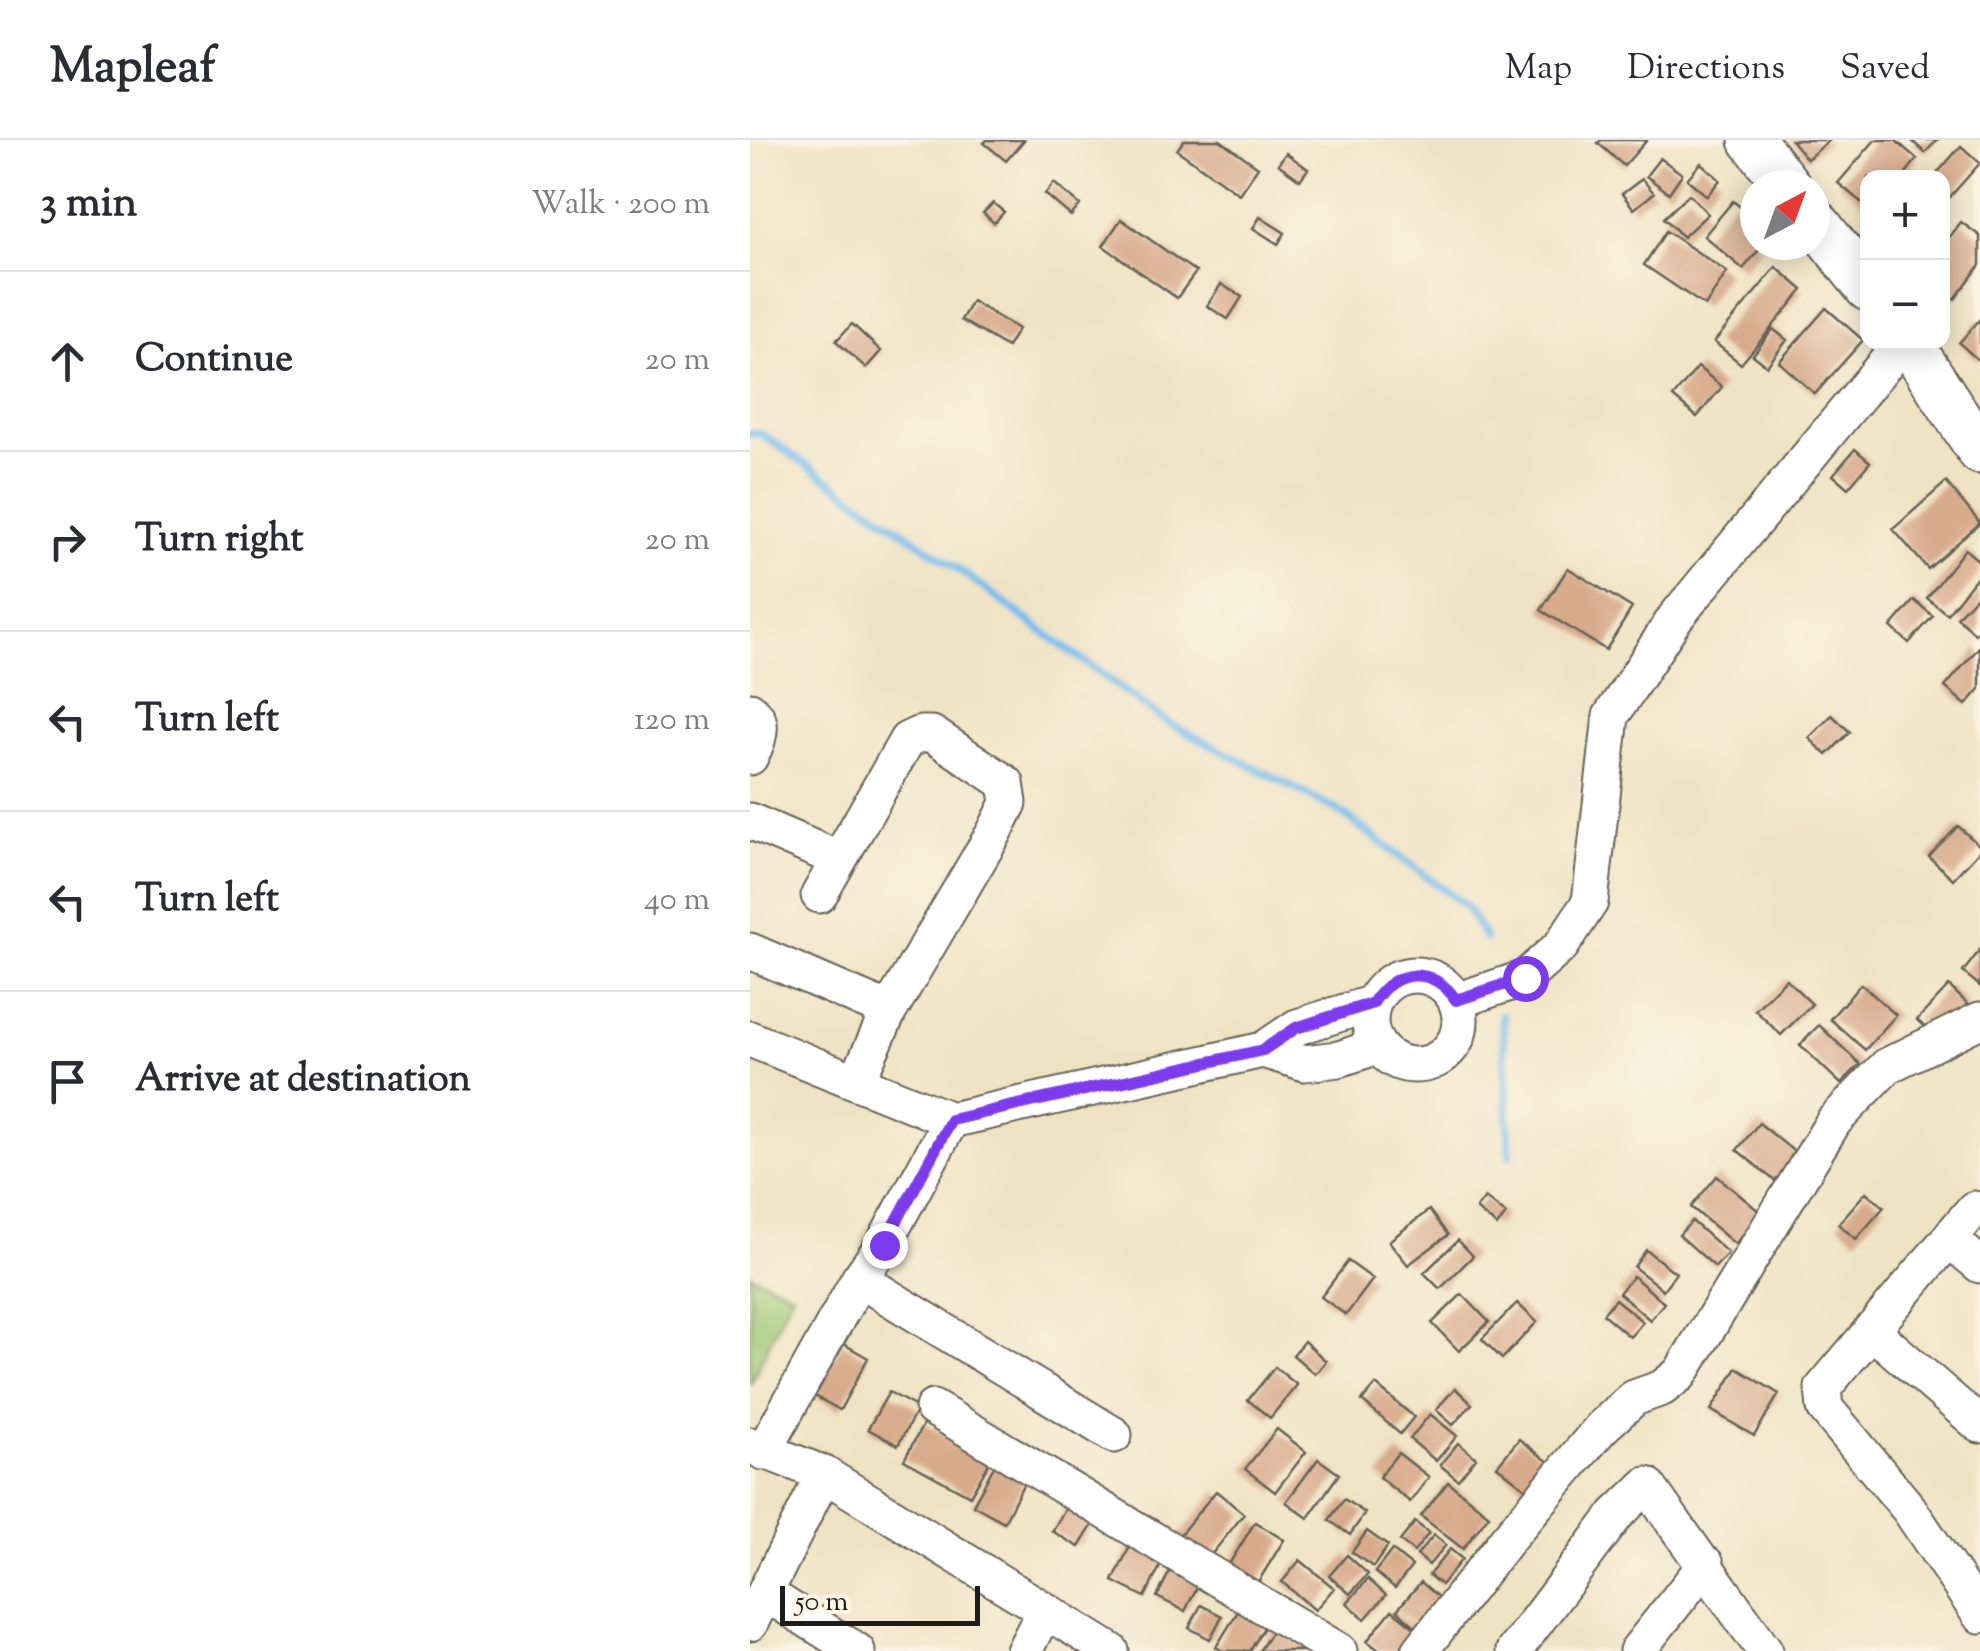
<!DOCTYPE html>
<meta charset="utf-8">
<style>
:root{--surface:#fff;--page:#f7f7f7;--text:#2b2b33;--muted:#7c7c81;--line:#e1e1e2}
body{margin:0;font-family:"Sorts Mill Goudy",serif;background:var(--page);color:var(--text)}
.controls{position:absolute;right:30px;top:30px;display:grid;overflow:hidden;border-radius:20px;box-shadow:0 5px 25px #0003}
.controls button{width:90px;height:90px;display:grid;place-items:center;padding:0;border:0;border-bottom:2px solid var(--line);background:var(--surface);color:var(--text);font:50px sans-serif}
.compass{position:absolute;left:990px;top:30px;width:90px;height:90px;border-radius:50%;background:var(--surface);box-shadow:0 5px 25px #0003;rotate:41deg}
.scale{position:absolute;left:30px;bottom:25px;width:200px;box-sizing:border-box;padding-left:10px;border:5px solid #1c1c1c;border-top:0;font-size:28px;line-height:35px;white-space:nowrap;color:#1c1c1c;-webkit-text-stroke:8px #fcf5e5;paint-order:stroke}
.stop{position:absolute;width:30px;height:30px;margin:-22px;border:8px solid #7c3aed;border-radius:50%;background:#fff}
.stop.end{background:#7c3aed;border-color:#fff;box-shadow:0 2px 10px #0008}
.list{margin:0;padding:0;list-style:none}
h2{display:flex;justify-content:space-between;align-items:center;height:130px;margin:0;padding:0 40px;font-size:42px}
h2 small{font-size:32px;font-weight:400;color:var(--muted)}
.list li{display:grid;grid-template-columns:65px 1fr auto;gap:30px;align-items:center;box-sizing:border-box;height:180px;padding:0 40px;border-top:2px solid var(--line)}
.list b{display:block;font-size:38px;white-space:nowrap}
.list em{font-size:32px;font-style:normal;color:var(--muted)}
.icon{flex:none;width:55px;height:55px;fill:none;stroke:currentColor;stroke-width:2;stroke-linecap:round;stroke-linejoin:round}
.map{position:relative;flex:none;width:1230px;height:1511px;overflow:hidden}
header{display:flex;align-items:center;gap:60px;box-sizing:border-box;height:140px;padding:0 50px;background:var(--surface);border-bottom:2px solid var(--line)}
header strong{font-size:48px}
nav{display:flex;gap:55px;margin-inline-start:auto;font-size:35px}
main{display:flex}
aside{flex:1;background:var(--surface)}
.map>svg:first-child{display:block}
.green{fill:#9ec874;stroke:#5d7248;stroke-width:2.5}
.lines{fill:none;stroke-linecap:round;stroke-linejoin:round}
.stream{stroke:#75bbec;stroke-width:8}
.building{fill:#d8aa8c}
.minor-casing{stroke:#666257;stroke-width:39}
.major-casing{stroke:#666257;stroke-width:49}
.minor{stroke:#fff;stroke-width:35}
.major{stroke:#fff;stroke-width:45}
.route{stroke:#7c3aed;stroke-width:12}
</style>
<header>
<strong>Mapleaf</strong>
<nav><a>Map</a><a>Directions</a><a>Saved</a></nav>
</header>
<main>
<aside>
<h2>3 min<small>Walk · 200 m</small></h2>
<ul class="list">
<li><svg class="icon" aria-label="ahead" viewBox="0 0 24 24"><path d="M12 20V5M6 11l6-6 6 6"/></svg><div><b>Continue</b></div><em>20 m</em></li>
<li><svg class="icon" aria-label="right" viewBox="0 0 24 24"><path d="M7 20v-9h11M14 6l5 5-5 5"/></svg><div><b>Turn right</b></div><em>20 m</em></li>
<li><svg class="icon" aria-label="left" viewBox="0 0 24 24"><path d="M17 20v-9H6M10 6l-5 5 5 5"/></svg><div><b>Turn left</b></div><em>120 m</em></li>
<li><svg class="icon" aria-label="left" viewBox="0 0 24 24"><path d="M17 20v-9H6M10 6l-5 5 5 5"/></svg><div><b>Turn left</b></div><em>40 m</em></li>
<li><svg class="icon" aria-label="arrive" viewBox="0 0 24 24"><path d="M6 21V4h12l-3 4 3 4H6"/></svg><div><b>Arrive at destination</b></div></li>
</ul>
</aside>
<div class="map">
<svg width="1230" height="1511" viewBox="0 0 1230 1511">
<rect width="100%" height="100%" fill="#fcf5e5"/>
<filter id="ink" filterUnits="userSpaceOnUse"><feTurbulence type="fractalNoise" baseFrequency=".01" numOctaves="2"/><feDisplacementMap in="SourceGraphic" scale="20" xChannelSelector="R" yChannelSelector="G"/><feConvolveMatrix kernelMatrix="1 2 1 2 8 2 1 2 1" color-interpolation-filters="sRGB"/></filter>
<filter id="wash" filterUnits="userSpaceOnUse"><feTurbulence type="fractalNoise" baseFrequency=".0048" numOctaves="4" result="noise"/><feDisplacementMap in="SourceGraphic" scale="40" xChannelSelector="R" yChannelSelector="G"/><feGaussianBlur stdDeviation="2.25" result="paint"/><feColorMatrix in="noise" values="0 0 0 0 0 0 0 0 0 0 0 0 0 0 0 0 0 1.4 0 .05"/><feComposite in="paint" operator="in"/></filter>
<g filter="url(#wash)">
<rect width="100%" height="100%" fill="#f0e3c4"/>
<!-- green -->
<path class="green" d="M0,1134L42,1153L0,1245Z"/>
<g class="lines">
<!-- stream -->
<path class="stream" d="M0,293H10L205,427L418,583L589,671L716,766L735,798
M752,875L760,1016"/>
</g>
<g id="blocks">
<!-- building -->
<path class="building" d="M237,0H274L256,21L234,3Z
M434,0H470L508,27L489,54L427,10Z
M851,0H897L874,26L848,3Z
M1041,0H1080L1057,19Z
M1125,0H1145L1167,19L1152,38H1118V68L1088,43Z
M1161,0H1187L1175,13Z
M1211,6L1230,23L1192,66V38H1183Z
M536,13L558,29L550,40L528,24Z
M910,18L932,34L919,53L896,36Z
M951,23L970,40L957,56L937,39Z
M892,39L904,53L884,69L872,54Z
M304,43L330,65L321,76L295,54Z
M939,54L958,74L933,97L914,78Z
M983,61L1005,79V105H1013L993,129L954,96Z
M243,63L254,72L244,83L233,73Z
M510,77L535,93L528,104L503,88Z
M371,79L446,132L427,158L353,106Z
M1211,82L1230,96V125L1205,159L1192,150V107Z
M916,91L977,132L955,166L894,125Z
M1026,127L1053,150L991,224L964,202Z
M471,144L492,157L478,179L457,166Z
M222,161L268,189L257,207L211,180Z
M1076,168L1113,200L1065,254L1029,222Z
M1230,179V222L1209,203Z
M102,184L131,211L116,228L86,201Z
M1023,189L1037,200L1017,226L1003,215Z
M948,227L972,247L947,277L923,257Z
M1105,309L1120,322L1098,348L1083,335Z
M1196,342L1230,383L1178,429L1143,389Z
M1215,409L1230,422V433L1197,474L1177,458Z
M818,428L882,468L856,510L791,470Z
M1230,452V489L1225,494L1207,477Z
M1164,460L1183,476L1159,503L1141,487Z
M1230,506V549L1216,565L1195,547Z
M1082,575L1100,592L1077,615L1059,598Z
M1208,686L1230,706V710L1203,739L1179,717Z
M1230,810V846L1213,832Z
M1036,839L1062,864L1031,895L1005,870Z
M1111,844L1146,875L1115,910L1080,879Z
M1199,846L1218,864L1186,898L1167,880Z
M1069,885L1110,924L1091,944L1050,905Z
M1009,983L1047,1014L1025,1041L987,1010Z
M967,1036L1011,1073L985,1104L941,1067Z
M1116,1052L1134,1067L1106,1099L1088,1084Z
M735,1058L756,1074L747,1086L726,1069Z
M679,1070L698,1095L658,1125L639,1101Z
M942,1081L978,1113L965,1127L929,1095Z
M708,1100L723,1116L690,1149L674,1133Z
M896,1110L926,1133L913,1150L884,1127Z
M598,1121L623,1139L596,1175L571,1157Z
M883,1136L914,1163L900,1180L869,1153Z
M712,1154L739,1182L709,1211L682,1183Z
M865,1159L893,1182L880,1197L853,1174Z
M767,1163L787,1182L752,1219L732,1199Z
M554,1201L576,1221L565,1234L543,1215Z
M92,1203L118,1218L90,1270L63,1255Z
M525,1227L547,1245L520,1278L498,1260Z
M987,1228L1029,1254L1004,1296L961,1270Z
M626,1245L664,1277L650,1294L612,1261Z
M705,1248L722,1264L703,1285L686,1270Z
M139,1252L168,1268L148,1305L118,1289Z
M680,1274L707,1296L686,1321L660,1299Z
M174,1283L241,1320L220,1356L154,1320Z
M527,1289L556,1312L525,1352L495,1329Z
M769,1299L804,1326L783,1354L747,1326Z
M708,1303L726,1318L708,1340L690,1325Z
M648,1313L679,1337L660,1362L629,1337Z
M568,1319L589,1334L558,1378L536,1362Z
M247,1321L277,1337L254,1382L223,1365Z
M698,1342L739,1375L713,1409L671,1376Z
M466,1351L494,1374L457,1420L428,1397Z
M324,1355L351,1371L329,1407L302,1391Z
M594,1359L615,1373L600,1395L579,1380Z
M505,1382L534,1400L508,1442L479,1424Z
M665,1382L679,1393L664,1412L650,1401Z
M617,1391L638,1406L623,1427L602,1412Z
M684,1395L696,1405L679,1425L667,1415Z
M383,1400L415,1416L395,1457L363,1441Z
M700,1409L712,1419L691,1445L679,1435Z
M642,1410L662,1426L645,1448L625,1432Z
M597,1415L618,1434L600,1454L579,1436Z
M550,1420L584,1448L565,1470L532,1442Z
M422,1427L450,1441L435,1471L407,1457Z
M618,1439L636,1455L615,1479L597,1463Z
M671,1442L692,1460L667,1488L647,1470Z
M451,1465L472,1476L460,1499L439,1488Z
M490,1468L516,1484L500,1511H473L466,1507Z
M642,1470L666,1489L648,1511H630L617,1501Z
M525,1487L563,1511H509Z"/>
</g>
</g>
<g filter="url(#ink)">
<use href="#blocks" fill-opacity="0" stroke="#666257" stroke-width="2.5"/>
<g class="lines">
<defs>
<path id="minor" d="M0,570C16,582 8,602 0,617
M0,681L88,719
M69,755L157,600L170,594H182L256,643L259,663L244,693L139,871L107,940
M0,811L139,871
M620 880a45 45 0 1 1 90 0a45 45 0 1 1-90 0Z
M706,861L775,838L811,806L840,762L861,576L925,478L1153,202
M0,899L201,980L513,910L547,887L623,863
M513,910L555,923L589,919L628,906
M1224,1069L1073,1248L1075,1268L1159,1369L1230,1475
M1199,1099L1230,1125
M109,1139L364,1295
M1121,1190L1230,1285
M183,1268L589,1511
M0,1305L74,1334L361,1511
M13,1312L109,1139L133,1105L201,980
M15,1453L107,1511
M0,1483L74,1334
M274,1511L295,1470
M670,1511L758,1398L851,1288L884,1258L912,1248L930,1234L1084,981L1137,926L1230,880
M764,1511L866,1375L897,1345L1015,1511
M887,1511L956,1424"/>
<path id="major" d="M1002,0L1037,45
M1065,81L1118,148
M1159,202L1230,311"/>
</defs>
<!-- minor casing -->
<use href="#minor" class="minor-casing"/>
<!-- major casing -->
<use href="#major" class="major-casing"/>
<!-- minor -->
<use href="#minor" class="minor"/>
<!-- major -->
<use href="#major" class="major"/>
</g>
</g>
<g class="lines" filter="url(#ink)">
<!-- route -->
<path class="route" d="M134,1105L201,980L513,910L546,888L623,863C644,828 683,826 706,860L775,838"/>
</g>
</svg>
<div class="controls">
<button>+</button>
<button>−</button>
</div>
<svg class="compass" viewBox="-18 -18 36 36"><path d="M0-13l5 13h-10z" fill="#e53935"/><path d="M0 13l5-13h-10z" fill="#7c7c81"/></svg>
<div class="scale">50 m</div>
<div class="stop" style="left:775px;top:838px"></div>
<div class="stop end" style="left:134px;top:1105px"></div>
</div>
</main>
